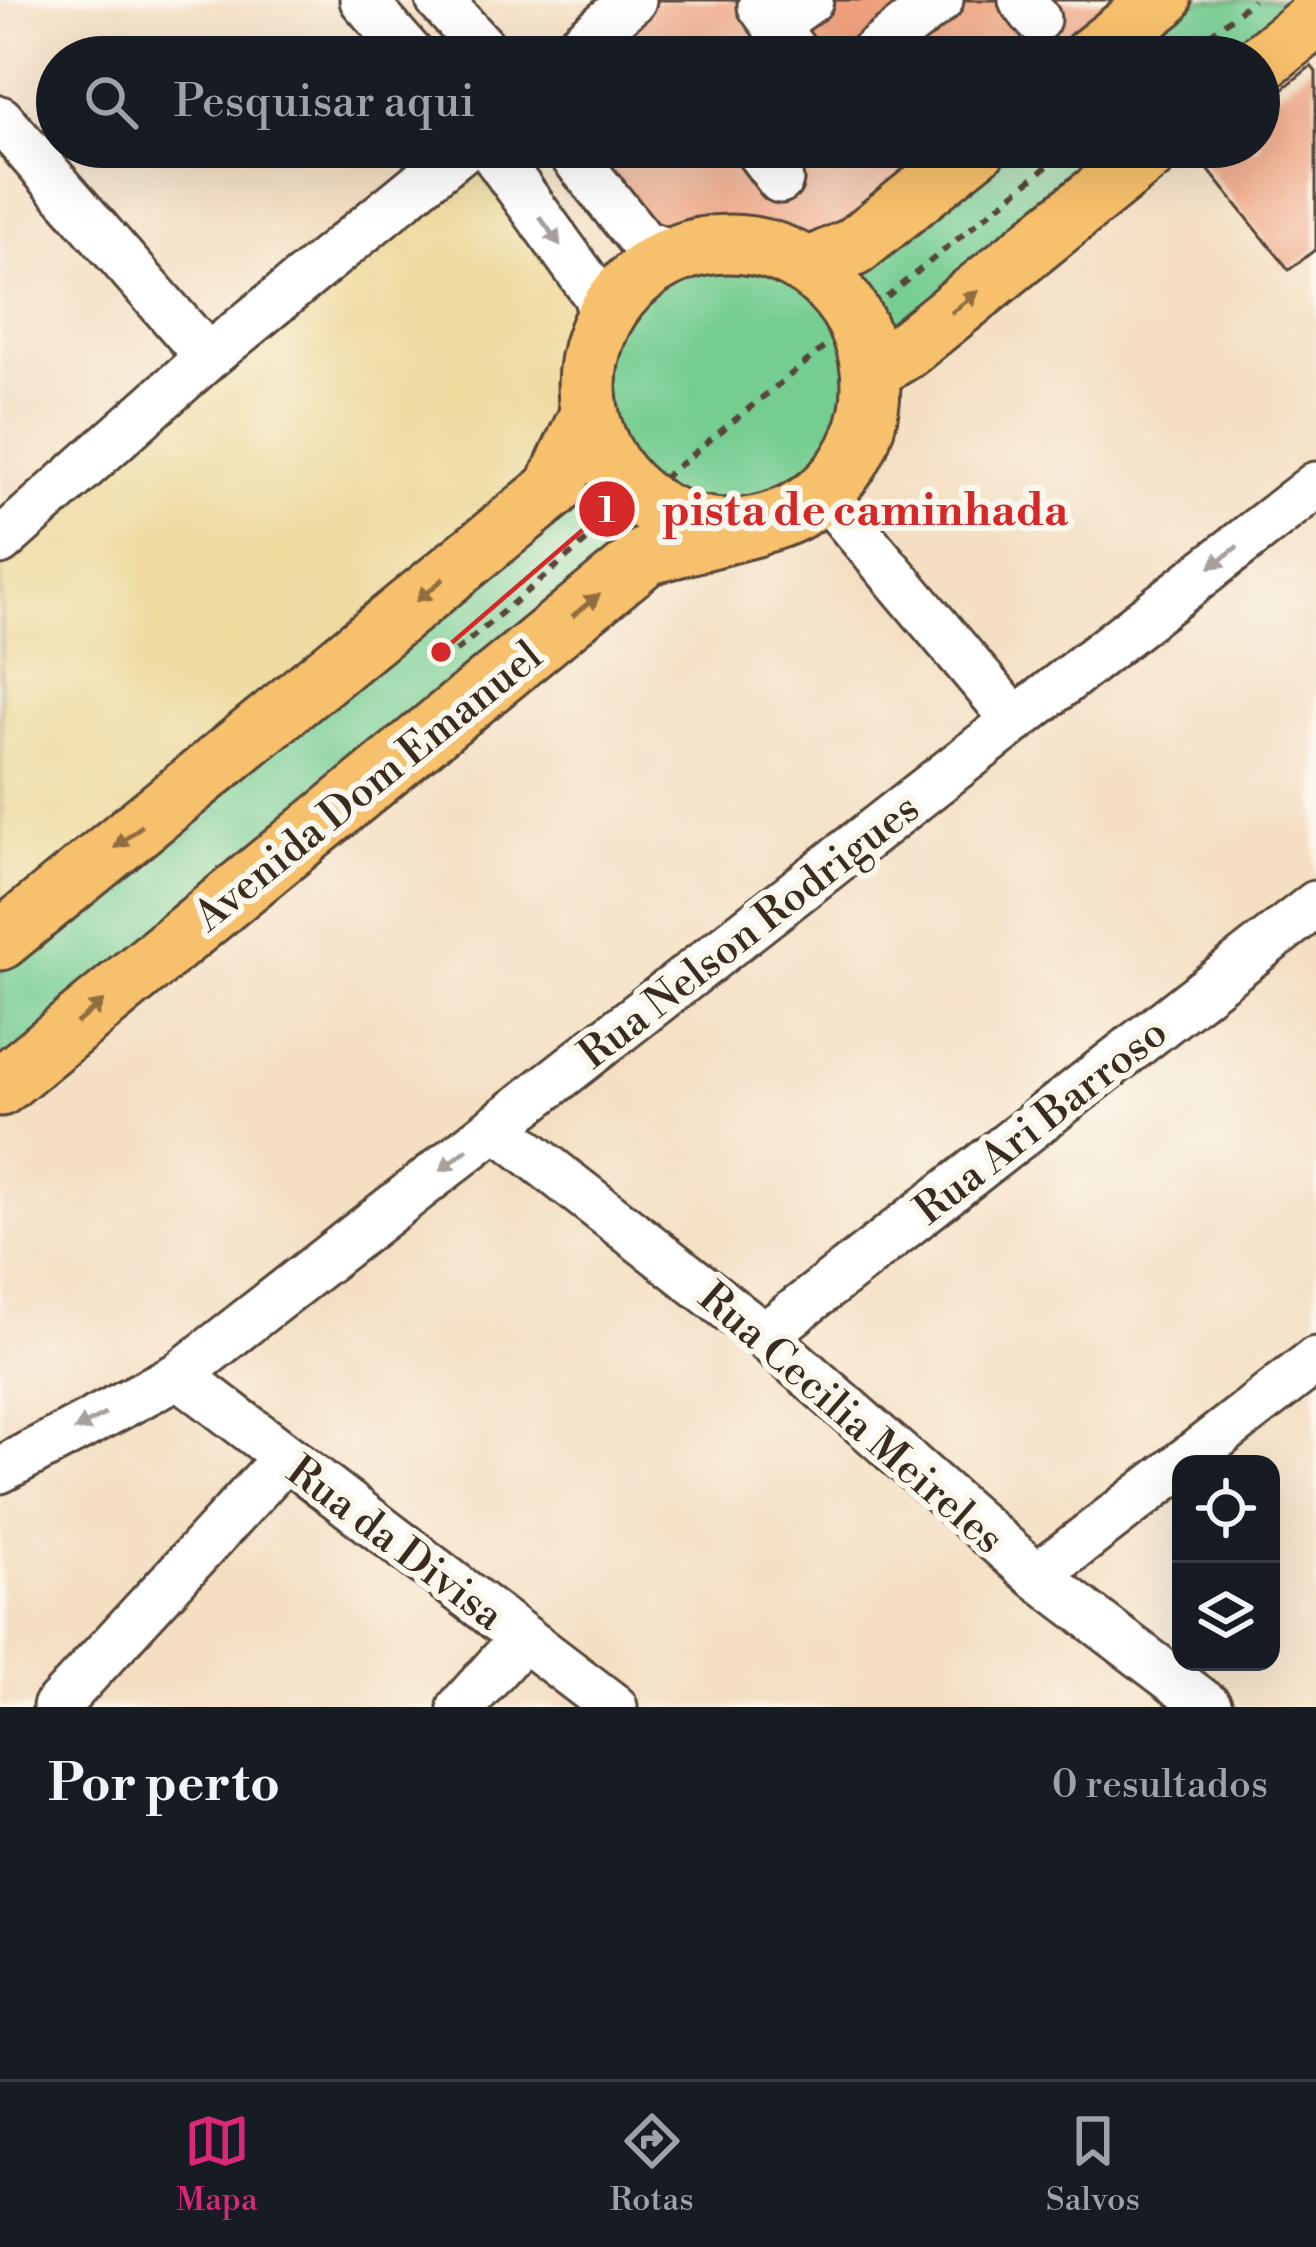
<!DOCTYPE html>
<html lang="pt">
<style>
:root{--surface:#171b24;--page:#242831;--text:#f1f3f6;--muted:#9ea1a6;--line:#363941;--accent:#db2777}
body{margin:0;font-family:"Libre Bodoni",serif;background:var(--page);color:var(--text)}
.controls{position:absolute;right:36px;bottom:36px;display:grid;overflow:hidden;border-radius:24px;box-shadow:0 12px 48px #0002}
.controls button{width:108px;height:108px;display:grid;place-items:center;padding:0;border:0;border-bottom:3px solid var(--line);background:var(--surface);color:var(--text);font:60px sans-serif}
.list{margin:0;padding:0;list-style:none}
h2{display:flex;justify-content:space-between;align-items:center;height:156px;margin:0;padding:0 48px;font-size:51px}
h2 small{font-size:39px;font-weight:400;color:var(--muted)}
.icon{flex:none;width:66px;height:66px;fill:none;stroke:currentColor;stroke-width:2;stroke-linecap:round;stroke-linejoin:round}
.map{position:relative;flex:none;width:1316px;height:1707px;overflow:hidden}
.search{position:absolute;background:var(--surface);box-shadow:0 12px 48px #0002;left:36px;right:36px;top:36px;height:132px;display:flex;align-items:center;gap:30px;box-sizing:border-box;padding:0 42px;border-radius:66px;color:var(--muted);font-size:45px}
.sheet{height:372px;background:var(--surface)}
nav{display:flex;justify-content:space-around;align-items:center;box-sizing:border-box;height:168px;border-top:3px solid var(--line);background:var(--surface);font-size:33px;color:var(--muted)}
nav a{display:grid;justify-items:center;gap:6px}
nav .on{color:var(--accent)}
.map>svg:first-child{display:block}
.green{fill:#76cd92;stroke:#587c58;stroke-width:3}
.sand{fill:#eeda9e;stroke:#94825e;stroke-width:3}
.building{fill:#efa17e}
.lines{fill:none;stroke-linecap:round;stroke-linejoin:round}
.minor-casing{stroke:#574537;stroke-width:51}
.major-casing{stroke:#574537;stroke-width:63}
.path{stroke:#574537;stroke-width:6;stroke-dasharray:9 9;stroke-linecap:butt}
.minor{stroke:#fff;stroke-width:45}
.major{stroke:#f7c06c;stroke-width:57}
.oneway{fill:#a79f9a}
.oneway2{fill:#906e41}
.labels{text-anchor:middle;stroke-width:12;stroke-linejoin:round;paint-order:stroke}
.street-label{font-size:42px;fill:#3b2a1e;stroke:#fbf7ec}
.leader{fill:none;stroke:#d62828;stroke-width:4.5}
.callout-dot{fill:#d62828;stroke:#fbf7ec;stroke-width:4.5}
.mark-label{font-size:36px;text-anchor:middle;font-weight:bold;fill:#fff}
.callout-label{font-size:45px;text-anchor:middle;font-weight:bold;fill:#d62828;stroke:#fbf7ec;stroke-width:12;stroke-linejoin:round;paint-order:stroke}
</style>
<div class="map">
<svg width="1316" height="1707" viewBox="0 0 1316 1707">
<rect width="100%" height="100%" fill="#fbf7ec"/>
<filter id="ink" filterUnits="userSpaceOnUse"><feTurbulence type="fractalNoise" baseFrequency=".00833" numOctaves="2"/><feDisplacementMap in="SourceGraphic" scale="24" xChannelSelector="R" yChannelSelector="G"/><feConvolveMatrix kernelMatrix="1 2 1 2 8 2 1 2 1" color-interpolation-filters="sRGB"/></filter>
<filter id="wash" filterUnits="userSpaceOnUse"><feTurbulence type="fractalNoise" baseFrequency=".004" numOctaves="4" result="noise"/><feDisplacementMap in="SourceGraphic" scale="48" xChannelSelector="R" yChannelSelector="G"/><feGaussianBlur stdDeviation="2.7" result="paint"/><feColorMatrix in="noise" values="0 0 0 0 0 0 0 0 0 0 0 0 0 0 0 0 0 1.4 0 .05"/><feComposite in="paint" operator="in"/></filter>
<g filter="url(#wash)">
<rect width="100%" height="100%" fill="#f4dfc3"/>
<!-- green -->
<path class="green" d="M1163,0H1316L1259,57H1092Z
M979,147H1156L871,371C869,388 871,410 866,426C835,524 731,534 645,556L0,1086V941L589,414C588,399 586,383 588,368C596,286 665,248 738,243Z"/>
<!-- sand -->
<path class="sand" d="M466,147L597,333L587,369L589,414L554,489L0,940V545Z"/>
<g id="blocks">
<!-- building -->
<path class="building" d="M633,0H1161L1090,57H566Z
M1311,66L1316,72V249L1289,270L1198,157L1211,147H1259V108Z
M567,147H978L808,267L775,251L738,243L701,246L674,254Z"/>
</g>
</g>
<g filter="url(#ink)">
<use href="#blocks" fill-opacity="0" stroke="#574537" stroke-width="3"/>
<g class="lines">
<defs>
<path id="minor" d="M363,0L413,57
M439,0L491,57
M1022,0L1037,19
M761,6L798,57
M775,25L810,0
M566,57L633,0
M867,57L940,0
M0,119L208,357
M489,147L596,295L603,319
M566,147L643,243L674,254
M755,147L780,180
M824,493L1015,720
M0,542L208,357L465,147
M496,1127L764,1336L1037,1576L1209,1707
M764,1336L1316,904
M179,1375L614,1707
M1182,1464L1316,1360
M0,1470L179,1375L1316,485
M1037,1576L1181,1465
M56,1707L286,1457
M461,1707L523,1638"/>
<path id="major" d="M1090,57L1162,0
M1259,64L1316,18
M587 386a142 142 0 1 1 284 0a142 142 0 1 1-284 0Z
M808,267L854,247L978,147
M871,371L904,351L1156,147
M0,941L554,489L589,414
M0,1087L646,556L756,527"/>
</defs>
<!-- minor casing -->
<use href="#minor" class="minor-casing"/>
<!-- major casing -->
<use href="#major" class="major-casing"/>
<!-- path -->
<path class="path" d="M1182,57L1253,0
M442,663L609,522L1071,147"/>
<!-- minor -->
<use href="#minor" class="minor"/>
<!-- major -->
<use href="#major" class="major"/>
</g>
<!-- one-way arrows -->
<defs><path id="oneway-solid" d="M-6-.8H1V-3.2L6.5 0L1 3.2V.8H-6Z" transform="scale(3)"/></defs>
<g class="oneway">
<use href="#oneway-solid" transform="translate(550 231) rotate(54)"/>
<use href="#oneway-solid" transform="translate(1224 557) rotate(142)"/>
<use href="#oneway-solid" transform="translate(454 1160) rotate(142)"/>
<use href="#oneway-solid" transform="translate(90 1422) rotate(152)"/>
</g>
<g class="oneway2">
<use href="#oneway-solid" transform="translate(965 302) rotate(-39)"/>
<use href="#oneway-solid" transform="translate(430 590) rotate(141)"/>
<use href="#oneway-solid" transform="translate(586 605) rotate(-39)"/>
<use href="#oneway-solid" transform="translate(128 837) rotate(141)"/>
<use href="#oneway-solid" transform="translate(90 1012) rotate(-39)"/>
</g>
</g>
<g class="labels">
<!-- street labels -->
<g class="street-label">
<text transform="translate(367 785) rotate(-39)" y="15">Avenida Dom Emanuel</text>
<text transform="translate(748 930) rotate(-38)" y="15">Rua Nelson Rodrigues</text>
<text transform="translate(1040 1120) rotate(-38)" y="15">Rua Ari Barroso</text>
<text transform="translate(852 1417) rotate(41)" y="15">Rua Cecilia Meireles</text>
<text transform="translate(396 1542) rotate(37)" y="15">Rua da Divisa</text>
</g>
</g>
<!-- callouts -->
<path class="leader" d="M441 652L607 509"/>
<g class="callout-dot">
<circle cx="441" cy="652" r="12"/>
<circle cx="607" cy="509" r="30"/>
</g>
<g class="mark-label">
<text x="607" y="522">1</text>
</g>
<g class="callout-label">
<text x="865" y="525">pista de caminhada</text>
</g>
</svg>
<div class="controls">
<button><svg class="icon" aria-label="locate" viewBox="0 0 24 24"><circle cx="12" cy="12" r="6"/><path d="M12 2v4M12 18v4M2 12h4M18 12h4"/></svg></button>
<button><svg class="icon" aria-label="layers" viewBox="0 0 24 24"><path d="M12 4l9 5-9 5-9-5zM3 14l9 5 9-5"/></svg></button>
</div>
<div class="search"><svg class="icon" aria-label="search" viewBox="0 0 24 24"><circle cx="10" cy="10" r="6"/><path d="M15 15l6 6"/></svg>Pesquisar aqui</div>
</div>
<section class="sheet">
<h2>Por perto<small>0 resultados</small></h2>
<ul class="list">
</ul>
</section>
<nav>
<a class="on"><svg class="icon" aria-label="map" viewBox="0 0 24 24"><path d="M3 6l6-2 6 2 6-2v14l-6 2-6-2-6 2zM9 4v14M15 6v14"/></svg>Mapa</a>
<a><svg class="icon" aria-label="directions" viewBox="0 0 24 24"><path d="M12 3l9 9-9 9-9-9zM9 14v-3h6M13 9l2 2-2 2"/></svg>Rotas</a>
<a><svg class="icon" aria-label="saved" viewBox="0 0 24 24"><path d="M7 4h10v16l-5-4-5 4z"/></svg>Salvos</a>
</nav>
